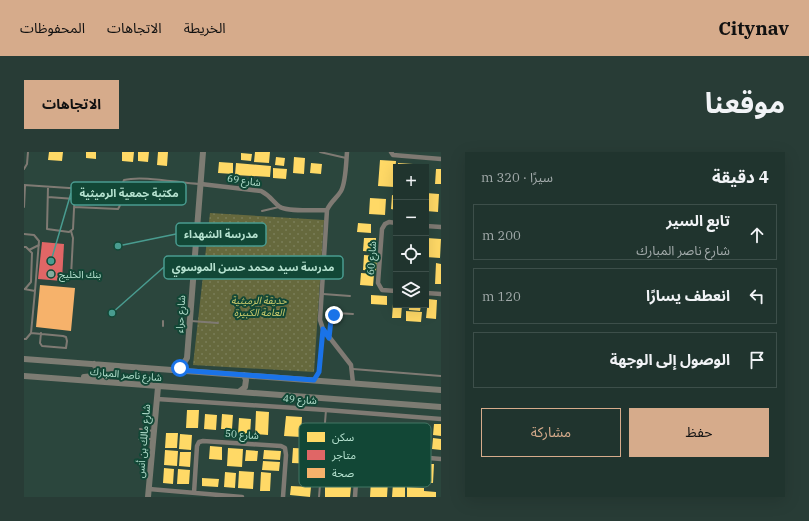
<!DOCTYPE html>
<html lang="ar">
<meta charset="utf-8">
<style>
:root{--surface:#20342e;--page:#283c36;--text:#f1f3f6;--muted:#a2aaaa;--line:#3d4f4a;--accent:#d6ab8b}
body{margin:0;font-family:"IBM Plex Serif","Noto Sans Arabic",serif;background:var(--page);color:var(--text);direction:rtl}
.controls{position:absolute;right:12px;top:12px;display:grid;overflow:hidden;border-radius:0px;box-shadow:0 4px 16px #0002}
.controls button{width:36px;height:36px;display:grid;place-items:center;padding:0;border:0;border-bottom:1px solid var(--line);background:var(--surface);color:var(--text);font:20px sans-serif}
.stop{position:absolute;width:12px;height:12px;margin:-9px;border:3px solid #1a73e8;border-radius:50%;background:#fff}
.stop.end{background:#1a73e8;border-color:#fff;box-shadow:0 1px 4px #0008}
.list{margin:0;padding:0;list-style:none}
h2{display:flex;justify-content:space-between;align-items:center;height:52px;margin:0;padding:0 16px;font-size:17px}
h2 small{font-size:13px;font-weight:400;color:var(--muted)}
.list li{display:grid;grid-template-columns:26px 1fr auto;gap:12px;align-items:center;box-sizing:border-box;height:56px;margin:0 8px 8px;padding:0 8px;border:1px solid var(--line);border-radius:0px}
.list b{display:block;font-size:15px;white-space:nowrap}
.list p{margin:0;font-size:13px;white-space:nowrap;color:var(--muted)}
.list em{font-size:13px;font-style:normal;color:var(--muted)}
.actions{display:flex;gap:8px;padding:12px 16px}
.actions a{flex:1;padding:9px 0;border:1px solid var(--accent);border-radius:0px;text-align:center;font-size:14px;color:var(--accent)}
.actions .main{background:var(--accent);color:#111}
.icon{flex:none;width:22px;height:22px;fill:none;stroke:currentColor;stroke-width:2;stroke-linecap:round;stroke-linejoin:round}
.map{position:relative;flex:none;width:417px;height:345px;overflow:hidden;direction:ltr;border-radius:0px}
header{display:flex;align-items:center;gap:24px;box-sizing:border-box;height:56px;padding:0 20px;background:var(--accent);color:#111}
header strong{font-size:19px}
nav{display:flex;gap:22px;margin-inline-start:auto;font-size:14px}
.intro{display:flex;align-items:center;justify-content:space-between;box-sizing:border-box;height:96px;padding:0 24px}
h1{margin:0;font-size:28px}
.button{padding:10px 18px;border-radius:0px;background:var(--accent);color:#111;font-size:14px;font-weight:700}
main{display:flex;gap:24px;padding:0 24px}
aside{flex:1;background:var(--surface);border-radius:0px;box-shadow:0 4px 16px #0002}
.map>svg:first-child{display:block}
.grass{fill:url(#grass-dots)}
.homes{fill:#ffd966}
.shops{fill:#e06666}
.health{fill:#f6b26b}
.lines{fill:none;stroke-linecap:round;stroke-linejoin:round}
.lane{stroke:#7f7a73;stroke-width:2}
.street{stroke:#7f7a73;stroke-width:4.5}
.secondary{stroke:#7d7c73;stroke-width:6}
.route{stroke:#1a73e8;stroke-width:5}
.poi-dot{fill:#85ab9d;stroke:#124736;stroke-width:1.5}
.labels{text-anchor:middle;stroke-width:4;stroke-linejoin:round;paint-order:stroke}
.street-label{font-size:10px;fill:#b6e2d0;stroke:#124736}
.poi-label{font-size:10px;fill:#b6e2d0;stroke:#124736;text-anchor:start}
.park-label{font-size:10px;font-style:italic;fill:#cecd6c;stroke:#124736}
.key{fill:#124736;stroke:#437664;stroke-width:1}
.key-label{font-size:11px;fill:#b6e2d0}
.leader{fill:none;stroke:#499c90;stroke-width:1.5}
.callout-dot{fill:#499c90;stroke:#124736;stroke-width:1.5}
.callout{fill:#124736;stroke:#499c90;stroke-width:1.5}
.callout-label{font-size:11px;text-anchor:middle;font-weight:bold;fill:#b6e2d0}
</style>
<header>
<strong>Citynav</strong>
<nav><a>الخريطة</a><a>الاتجاهات</a><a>المحفوظات</a></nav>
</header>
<div class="intro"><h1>موقعنا</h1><a class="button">الاتجاهات</a></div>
<main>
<aside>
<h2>4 دقيقة<small>سيرًا · 320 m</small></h2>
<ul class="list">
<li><svg class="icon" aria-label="ahead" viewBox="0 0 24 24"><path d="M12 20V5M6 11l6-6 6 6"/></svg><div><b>تابع السير</b><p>شارع ناصر المبارك</p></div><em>200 m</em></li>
<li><svg class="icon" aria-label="left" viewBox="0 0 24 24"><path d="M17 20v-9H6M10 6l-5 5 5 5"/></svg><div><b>انعطف يسارًا</b></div><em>120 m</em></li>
<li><svg class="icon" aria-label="arrive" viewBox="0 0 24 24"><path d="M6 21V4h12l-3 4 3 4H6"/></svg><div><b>الوصول إلى الوجهة</b></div></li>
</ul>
<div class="actions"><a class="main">حفظ</a><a>مشاركة</a></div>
</aside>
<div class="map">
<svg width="417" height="345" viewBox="0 0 417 345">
<defs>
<pattern id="grass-dots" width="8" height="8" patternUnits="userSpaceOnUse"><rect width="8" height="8" fill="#66693d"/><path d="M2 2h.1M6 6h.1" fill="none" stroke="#7a7e58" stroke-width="1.8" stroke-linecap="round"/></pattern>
</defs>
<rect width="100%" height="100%" fill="#2b463d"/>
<!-- grass -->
<path class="grass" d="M186,61L300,68L290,220L169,213Z"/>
<!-- homes -->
<path class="homes" d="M25,0H39L38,9L24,8Z
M62,0H72V7L62,6Z
M98,0H110L109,10L98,9Z
M114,0H125L124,10L114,9Z
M134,0H144L143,14L133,13Z
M231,0H246L245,11L230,10Z
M217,1L228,2L227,9L217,8Z
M252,5L261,6L260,14L251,13Z
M270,5L281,6L280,22L269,21Z
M356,8L372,9L370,35L354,34Z
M195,10L209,11V22L194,21Z
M212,11L247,14L246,25L211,23Z
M287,11L298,12L297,22L286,21Z
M374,11L389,12L388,15H374Z
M249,16L263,17L262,27L249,26Z
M412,17H417V32H411Z
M402,41L415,42L414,60L402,59Z
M368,43L372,44V58L367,57Z
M346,46L362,47L361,63L345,62Z
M334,71L347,72V81L333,80Z
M340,86H352L351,100L339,99Z
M403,86L417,87L416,106L402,105Z
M340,103L353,104L352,119L339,118Z
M402,111L405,112L404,127H402Z
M412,111L417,112V132H411Z
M337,121L350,122L349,134L336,133Z
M347,143L363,144V153L347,152Z
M404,147L413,148L412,167L402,166Z
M369,152L378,153L377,166H368Z
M385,153H397L396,159L385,158Z
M382,159L398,160L397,170L382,169Z
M163,258H175L174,276H162Z
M232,259L245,260L244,283L231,282Z
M181,262L193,263L192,278L180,277Z
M198,262L209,263L208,277H197Z
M262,264L278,265L277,285L260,284Z
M215,266L227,267L226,283L214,282Z
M410,272H417V284L409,283Z
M142,281H154L153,296H141Z
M156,282L168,283L167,298L155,297Z
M409,286L417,287V298L408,297Z
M186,294L198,295V308L185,307Z
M204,296L219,297L218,315L203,314Z
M269,296L294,297L293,312L268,311Z
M141,298L154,299L153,314L140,313Z
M222,298L234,299L233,309H221Z
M240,298L257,299L256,308L239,307Z
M156,300H167L166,315L155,314Z
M239,309L256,310L255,319L238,318Z
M396,312H410L409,331L394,330Z
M140,316L150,317L149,332L139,331Z
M154,317L166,318L165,332H153Z
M215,319L230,320L229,337L214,336Z
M201,320L212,321L211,336L200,335Z
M237,320L247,321L246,339H236Z
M178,326L195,327L194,335L178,334Z
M347,328L364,329L363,345H346Z
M369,331H381V345H368Z
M267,334L287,335L286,345L266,343Z
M301,334L327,335L326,345H301Z
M383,335L400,336V339L412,340V345H383Z"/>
<!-- shops -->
<path class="shops" d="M18,90L40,92L38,129L14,127Z"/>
<!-- health -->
<path class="health" d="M16,133L51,136L47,179L12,175Z"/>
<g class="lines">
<!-- lane -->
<path class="lane" d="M296,0L322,6
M0,17L3,12L4,0
M0,33L135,42C145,41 151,33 160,31
M24,35L23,77L45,80L49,77L51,37
M135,42L146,30
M24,45L51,47
M0,55L1,34
M50,55L94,57C100,50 95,37 100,28C118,23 155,31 175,32
M238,59L255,55
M47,79L49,86L47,124
M0,82L10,83L15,89L11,139
M0,95H2L8,101L7,130L1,137
M5,98L15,93
M0,137L11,139L7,181L2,187H0
M299,142L326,144
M167,169L194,171
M139,174V169
M7,181L39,184L42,185L43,189L42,196L18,194L16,191L17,181
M306,184C308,163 305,160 329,162
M329,217L417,224
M291,227L295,220L299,178
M116,277L129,279
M115,287H128
M299,295L333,300
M295,345L302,258"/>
<!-- street -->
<path class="street" d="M323,0C322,11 322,30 317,39C313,46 307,49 303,58L296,168L299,177L327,213L329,231
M367,0L369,3L417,7
M177,32L237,39C247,44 249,50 256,55C264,60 293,58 303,58
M372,71L365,70L361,72L358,77L354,131L358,138L372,139
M402,74L417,75
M402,141L417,142
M133,247L302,258L417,267
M125,337L218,345
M170,341L173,294L175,290L179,289L257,294L261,296L262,303L259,345
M331,345L334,300L417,307"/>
<!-- secondary -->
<path class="secondary" d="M0,207L417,238
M153,218L158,214L163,206L179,0
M0,224L417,255
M60,225L70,224C74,220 73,217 70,212
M84,230L80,225L81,217L89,216
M216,239L221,235L222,228L220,223
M124,345L134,235"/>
</g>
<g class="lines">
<!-- route -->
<path class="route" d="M156,216L153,218L290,228L295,220L299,177L305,186L307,168L310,163"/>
</g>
<!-- markers -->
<circle class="poi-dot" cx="27" cy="122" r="4"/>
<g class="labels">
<!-- street labels -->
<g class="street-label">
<text transform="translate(220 28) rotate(8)" y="4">شارع 69</text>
<text transform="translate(347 106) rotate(-86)" y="4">شارع 60</text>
<text transform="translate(156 162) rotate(-86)" y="4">شارع حراء</text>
<text transform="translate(102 222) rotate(5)" y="4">شارع ناصر المبارك</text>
<text transform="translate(276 247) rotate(4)" y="4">شارع 49</text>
<text transform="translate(218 282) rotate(4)" y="4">شارع 50</text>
<text transform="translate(119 289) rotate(-85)" y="4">شارع مالك بن أنس</text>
</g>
<!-- poi labels -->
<g class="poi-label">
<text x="35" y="126">بنك الخليج</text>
</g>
<!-- park labels -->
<g class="park-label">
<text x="235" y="152">حديقة الرميثية<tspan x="235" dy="12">العامة الكبيرة</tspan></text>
</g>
</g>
<!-- legend -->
<rect x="275" y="271" width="132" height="64" rx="6" class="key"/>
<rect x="283" y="280" width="18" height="10" fill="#ffd966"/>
<rect x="283" y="298" width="18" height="10" fill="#e06666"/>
<rect x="283" y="316" width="18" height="10" fill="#f6b26b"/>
<g class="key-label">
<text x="308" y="289">سكن</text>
<text x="308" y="307">متاجر</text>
<text x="308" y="325">صحة</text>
</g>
<!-- callouts -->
<path class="leader" d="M27 109L47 41M94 94L152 82M88 161L140 115"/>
<g class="callout-dot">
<circle cx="27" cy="109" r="4"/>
<circle cx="94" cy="94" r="4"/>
<circle cx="88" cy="161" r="4"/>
</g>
<g class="callout">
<rect x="47" y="30" width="115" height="23" rx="4"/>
<rect x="152" y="71" width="90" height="23" rx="4"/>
<rect x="140" y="104" width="179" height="23" rx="4"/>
</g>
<g class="callout-label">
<text x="105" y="45">مكتبة جمعية الرميثية</text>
<text x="197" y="86">مدرسة الشهداء</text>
<text x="229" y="119">مدرسة سيد محمد حسن الموسوي</text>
</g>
</svg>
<div class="controls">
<button>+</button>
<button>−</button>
<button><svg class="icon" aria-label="locate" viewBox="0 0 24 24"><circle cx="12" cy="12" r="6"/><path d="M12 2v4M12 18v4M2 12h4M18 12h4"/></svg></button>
<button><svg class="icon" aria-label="layers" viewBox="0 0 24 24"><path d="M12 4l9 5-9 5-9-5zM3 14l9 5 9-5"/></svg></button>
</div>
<div class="stop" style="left:156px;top:216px"></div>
<div class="stop end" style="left:310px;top:163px"></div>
</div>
</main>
